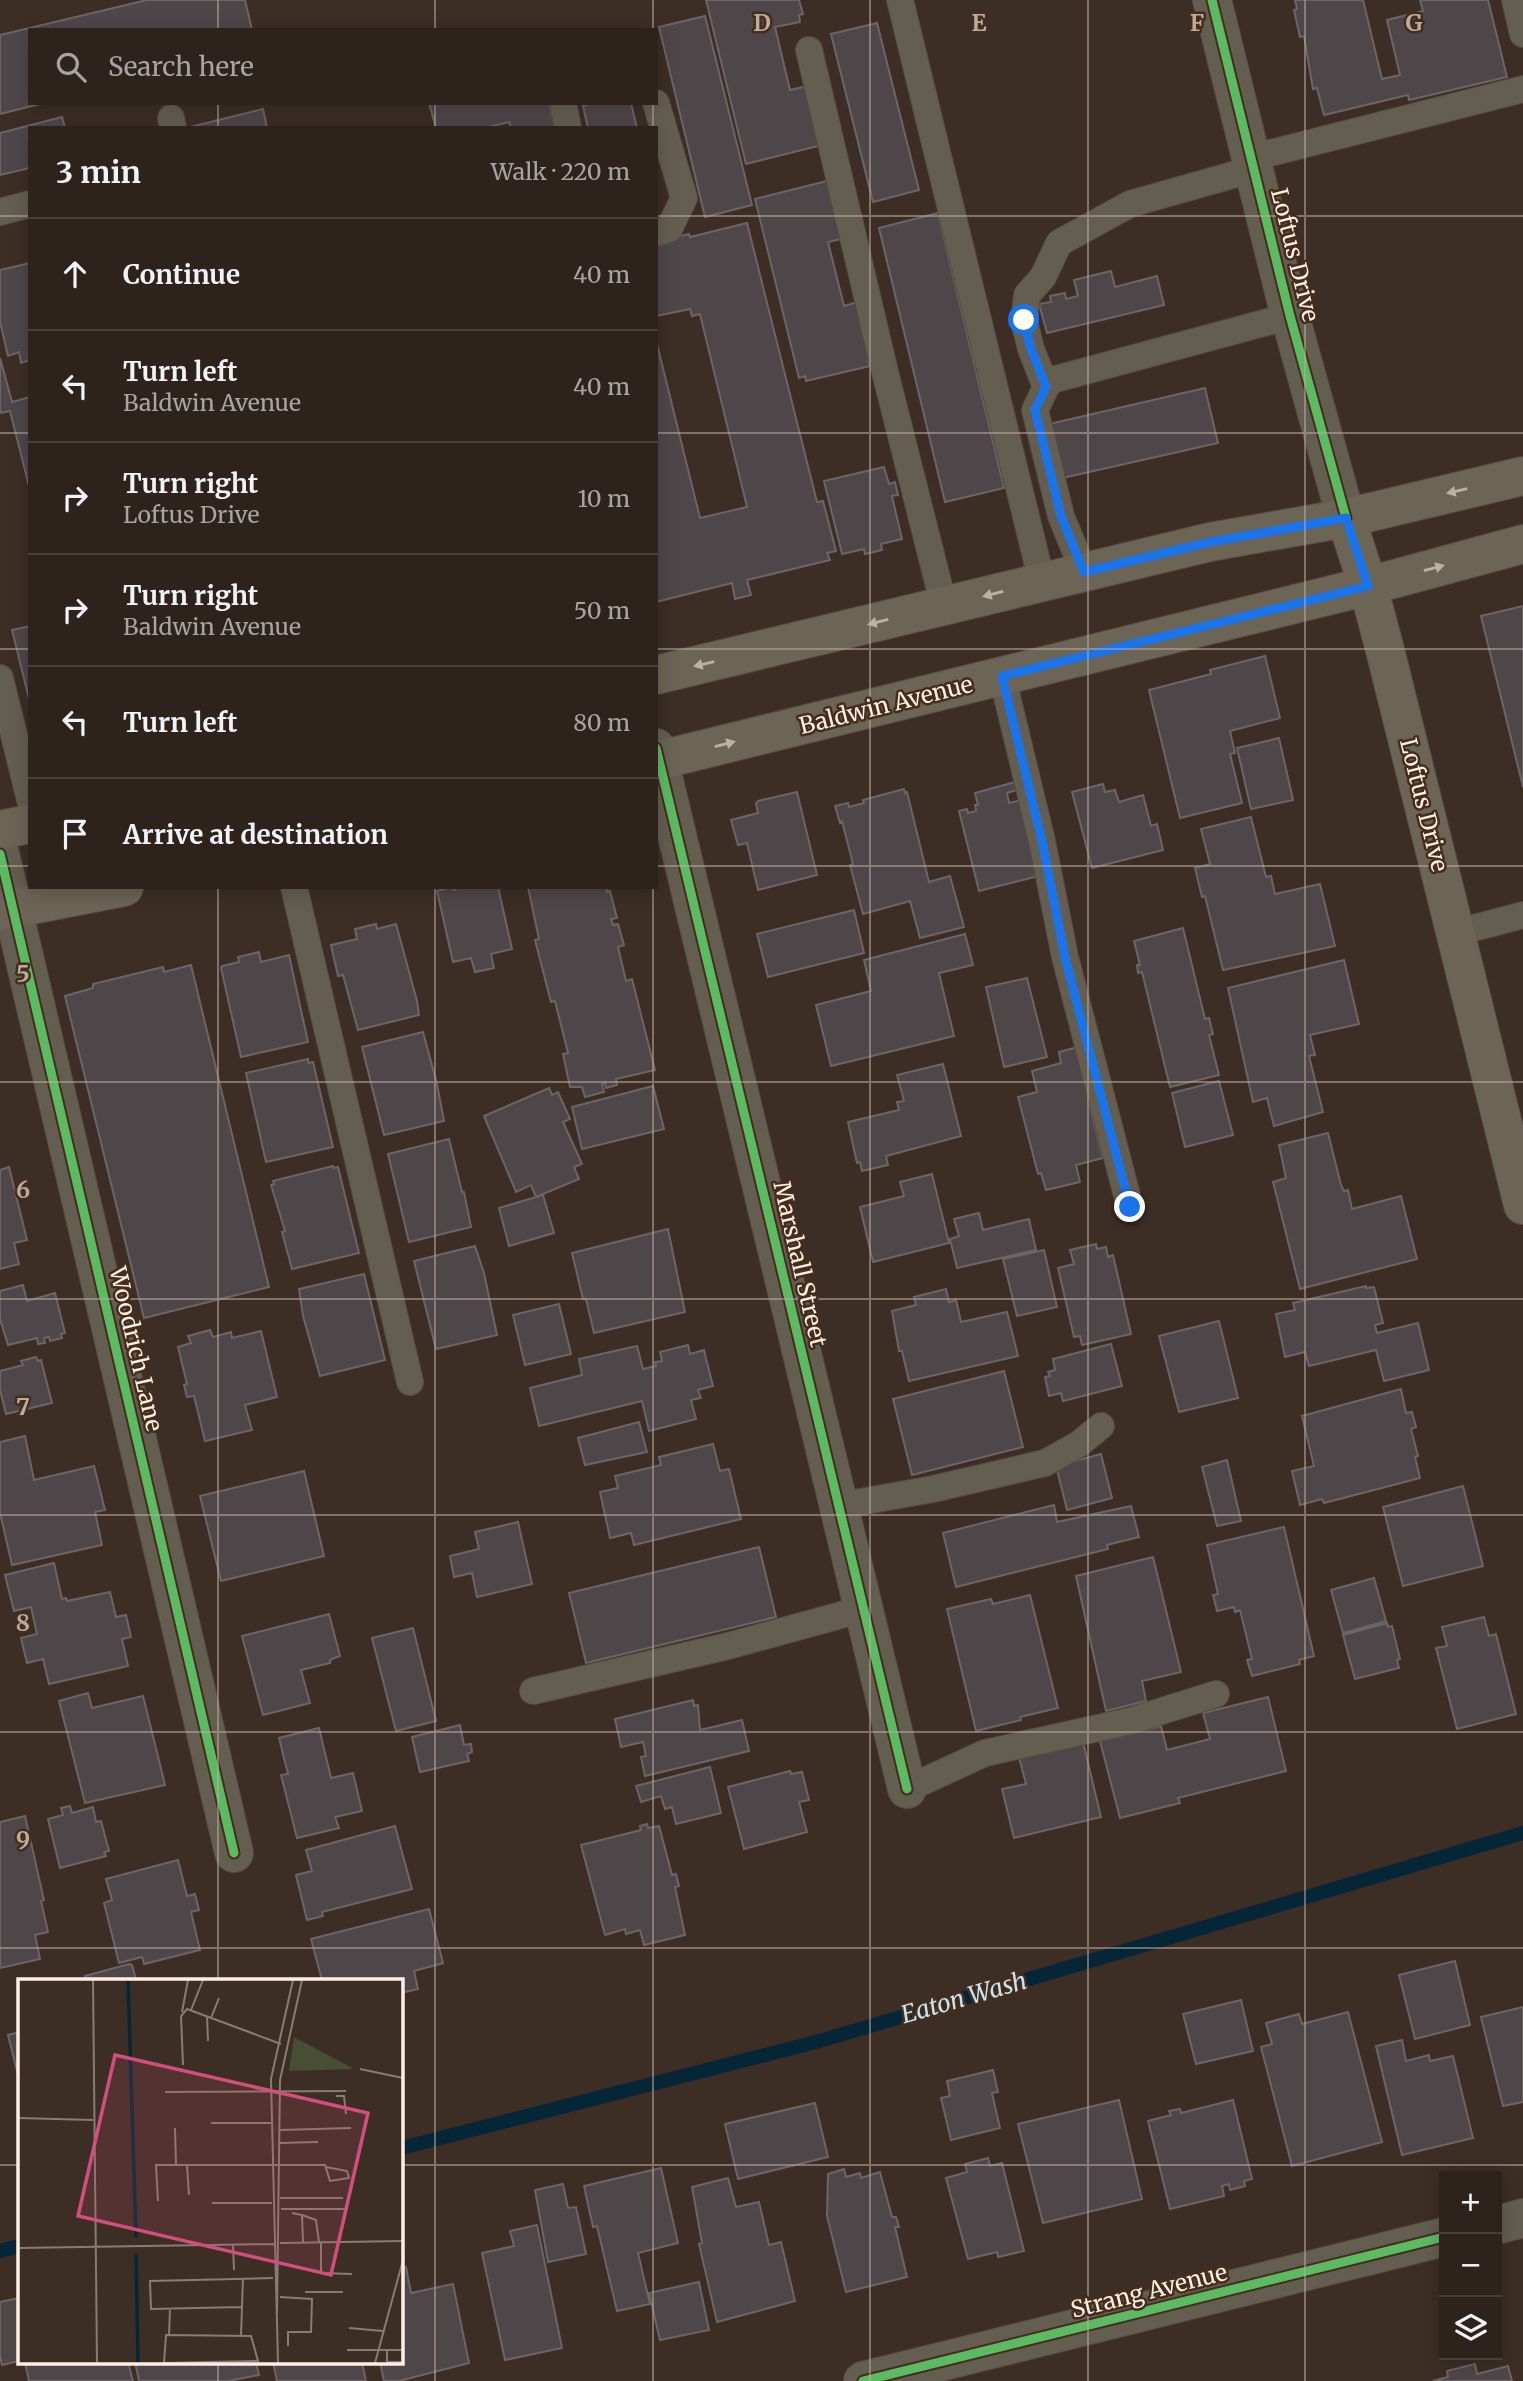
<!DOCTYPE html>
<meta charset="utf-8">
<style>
:root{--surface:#2d221c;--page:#392f29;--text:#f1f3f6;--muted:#a7a4a3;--line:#483f3b}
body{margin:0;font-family:Merriweather,serif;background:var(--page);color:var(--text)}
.controls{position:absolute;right:21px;bottom:21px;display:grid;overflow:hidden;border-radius:0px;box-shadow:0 4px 18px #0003}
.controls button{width:63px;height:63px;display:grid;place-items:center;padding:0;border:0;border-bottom:2px solid var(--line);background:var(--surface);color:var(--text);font:35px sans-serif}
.stop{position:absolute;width:21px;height:21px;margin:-16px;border:5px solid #1a73e8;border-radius:50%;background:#fff}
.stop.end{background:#1a73e8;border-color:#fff;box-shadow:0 2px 7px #0008}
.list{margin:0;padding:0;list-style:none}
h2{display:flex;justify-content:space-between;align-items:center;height:91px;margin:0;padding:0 28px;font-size:30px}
h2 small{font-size:23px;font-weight:400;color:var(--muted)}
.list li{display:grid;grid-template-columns:46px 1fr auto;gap:21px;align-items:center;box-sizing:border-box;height:112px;padding:0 28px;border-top:2px solid var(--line)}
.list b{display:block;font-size:26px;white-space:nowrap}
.list p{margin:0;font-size:23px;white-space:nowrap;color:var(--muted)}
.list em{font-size:23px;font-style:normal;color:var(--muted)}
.icon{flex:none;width:38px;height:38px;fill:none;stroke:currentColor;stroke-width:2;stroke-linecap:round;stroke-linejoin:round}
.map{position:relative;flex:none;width:1523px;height:2381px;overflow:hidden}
.search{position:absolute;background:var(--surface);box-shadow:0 4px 18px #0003;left:28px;top:28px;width:630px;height:77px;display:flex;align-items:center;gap:18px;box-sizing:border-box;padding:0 24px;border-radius:0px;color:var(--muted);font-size:26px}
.panel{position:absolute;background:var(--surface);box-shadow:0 4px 18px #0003;left:28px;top:126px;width:630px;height:763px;border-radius:0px}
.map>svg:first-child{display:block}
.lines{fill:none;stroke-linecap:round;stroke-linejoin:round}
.stream{stroke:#052637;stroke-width:14}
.building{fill:#4f4649;stroke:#6d6466;stroke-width:2}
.service-casing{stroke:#564a41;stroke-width:28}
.minor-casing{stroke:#564a41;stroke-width:40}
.tertiary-casing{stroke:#564a41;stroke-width:40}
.secondary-casing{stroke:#564a41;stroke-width:40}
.service{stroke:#645e51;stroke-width:26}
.minor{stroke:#645e51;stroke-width:38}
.tertiary{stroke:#645e51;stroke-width:38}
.secondary{stroke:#6c6455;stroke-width:38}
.cycleway-casing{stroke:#452d1c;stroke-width:13}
.cycleway{stroke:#5cba63;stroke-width:9}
.oneway{fill:#bdb0a4}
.route{stroke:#1a73e8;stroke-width:9}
.grid{fill:none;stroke:#bbaba1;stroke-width:2;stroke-opacity:0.55}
.labels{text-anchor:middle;stroke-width:5;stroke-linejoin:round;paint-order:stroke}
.street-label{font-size:23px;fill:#ffeee4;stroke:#452d1c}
.water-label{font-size:24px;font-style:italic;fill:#c7e4f7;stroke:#452d1c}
.inset-river{fill:none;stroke:#052637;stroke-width:3.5}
.inset-road{fill:none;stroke:#8a7b71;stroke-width:2}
.view{fill:#d14e7d;fill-opacity:0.15;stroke:#d14e7d;stroke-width:3.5}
.inset-edge{fill:none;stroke:#ffeee4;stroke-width:3.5}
.grid-label{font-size:23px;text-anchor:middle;font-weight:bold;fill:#bbaba1;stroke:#452d1c;stroke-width:5;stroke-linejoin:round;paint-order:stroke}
</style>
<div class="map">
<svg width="1523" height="2381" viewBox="0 0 1523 2381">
<rect width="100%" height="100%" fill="#3c2e25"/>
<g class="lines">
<!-- stream -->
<path class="stream" d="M401,2148L816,2042L1523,1833
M0,2251L19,2246"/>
</g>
<!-- building -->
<path class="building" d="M147,0H245L252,30H30V103H44L0,114V35Z
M706,0H799L803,14L799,15L800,22L775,27L790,90L808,86L822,145L746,164Z
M1295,0H1363L1382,79L1400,75L1387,20L1423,11L1420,0H1488L1507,77L1409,100L1408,95L1324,115L1317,88L1313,89L1304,36L1300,37L1294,10L1297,9Z
M705,16L752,205L705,217L659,27Z
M877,23L919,190L873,202L831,34Z
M429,103H549L555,128H511L509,122L485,128H436Z
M593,103H631L637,128H588L583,106Z
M263,109L267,128H190V127Z
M62,117L65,128H30V168L0,175V133Z
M831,180L845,238L828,242L844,306L861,301L875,360L868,362L870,366L806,381L805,376L799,378L755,199Z
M938,213L1004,488L945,502L879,228Z
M747,223L817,502L823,501L836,551L827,553L830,560L747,580L751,595L735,599L732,583L656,602V340L700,518L747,507L700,314L692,316L690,309L656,316V242L689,234L690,237Z
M30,263V360L21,363L19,352L8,356L0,322V270Z
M1111,271L1115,287L1157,276L1164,305L1047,333L1039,304L1051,302L1050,296L1065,293L1066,299L1078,296L1074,280Z
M0,358L12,402L30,397V490L10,411L0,413Z
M1205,388L1218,443L1058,479L1045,425Z
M884,467L889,484L895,482L898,495L892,496L902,539L881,544L882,550L865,554L864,549L842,554L824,481Z
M1523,606V787L1481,616Z
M30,626V703L12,630Z
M1265,656L1280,718L1230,731L1235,753L1230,754L1242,803L1180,818L1149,690L1211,674L1210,670Z
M1279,738L1293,800L1251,809L1237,748Z
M1015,782L1017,790L1007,793L1009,803L1029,798L1039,876L979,891L959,811L967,809L968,813L976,811L975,805H978L975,793Z
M1103,784L1105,792L1115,790L1119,802L1143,795L1151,826L1157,824L1163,850L1092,868L1072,792Z
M904,789L905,793L907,792L929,882L950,876L964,927L920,938L910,901L863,914L850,865L853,864L842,821L840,823L835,806L848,803L849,807L864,803L863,800Z
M797,792L817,875L758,890L747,843L738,845L731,820L758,813L756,804L758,801Z
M1251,817L1266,877L1271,876L1275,894L1320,884L1335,946L1223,970L1205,896L1202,897L1195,868L1210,864L1201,829Z
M452,887L454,890L458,887H498L512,949L491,954L494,968L475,972L471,958L453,962L437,891Z
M528,887H606L607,892L610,891L617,918L611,919L613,925L618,924L624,945L618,947L626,981L632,979L655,1070L616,1079L617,1085L606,1088L605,1083L602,1084L604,1092L585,1097L582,1087H570L563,1054L568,1053L555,1001L551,1002L535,940L539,939Z
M854,910L864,953L768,977L757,934Z
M376,924L377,929L396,924L417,1001L419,1015L358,1030L343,975L338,976L331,945L357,939L355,929Z
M1183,928L1205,1019L1209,1018L1213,1034L1209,1035L1219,1075L1170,1087L1142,972L1138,973L1137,965H1140L1134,941Z
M965,934L973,965L939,973L954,1036L831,1066L816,1005L871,991L864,960Z
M259,952L261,962L289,955L308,1042L241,1057L221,968L222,966L239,962L238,957Z
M1344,960L1359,1024L1310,1035L1315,1055L1309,1056L1323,1112L1274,1126L1267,1098L1253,1102L1228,988Z
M191,965L269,1287L144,1318L65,996L93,988V984L163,967L164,972Z
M1027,978L1047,1057L1004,1067L986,987Z
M423,1032L437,1084L444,1121L384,1135L362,1047Z
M1078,1047L1092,1098L1088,1099L1103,1158L1076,1165L1080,1182L1046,1190L1041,1173L1038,1174L1018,1097L1037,1092L1032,1071L1061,1063L1059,1052Z
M308,1059V1063L313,1062L333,1147L266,1162L246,1073Z
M943,1064L961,1136L886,1156L888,1165L862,1171L860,1162L857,1163L848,1122L899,1110L897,1102L904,1101L897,1075Z
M1219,1081L1233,1135L1185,1147L1172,1093Z
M653,1086L664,1129L582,1149L572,1107Z
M549,1088L552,1095L558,1092L570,1119L563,1122L582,1164L574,1167L579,1179L536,1197L531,1185L516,1192L484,1116Z
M1328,1133L1341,1185L1344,1191L1348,1190L1352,1209L1401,1196L1417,1259L1300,1289L1273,1182L1286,1178L1279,1145Z
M449,1139L462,1192H464L471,1227L409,1242L388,1154Z
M333,1166L334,1168L338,1167L359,1253L292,1269L282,1232L285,1231L271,1185L274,1184L273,1181Z
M9,1167L27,1240L14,1243L19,1264L0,1269V1170Z
M932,1174L949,1243L873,1262L860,1207L904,1196L900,1182Z
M543,1195L554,1233L509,1246L499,1208Z
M979,1213L983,1230L1029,1219L1036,1250L957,1268L950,1239L959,1236L954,1219Z
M668,1229L685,1312L594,1333L586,1299H583L572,1253Z
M1096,1244L1097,1249L1106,1247L1108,1257L1113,1255L1131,1334L1082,1345L1080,1336L1074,1337L1058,1268L1074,1264L1070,1250Z
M475,1246L484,1273L497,1335L436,1349L414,1261Z
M1044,1250L1057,1307L1017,1316L1003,1259Z
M364,1274L385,1360L320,1376L303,1316L299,1289Z
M23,1285L27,1301L55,1293L65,1333L61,1334L62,1338L50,1341L49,1337L44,1338L45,1343L38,1344L37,1338L8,1345L0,1319V1291Z
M1366,1286V1288L1374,1287L1383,1323L1375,1325L1377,1333L1418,1323L1429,1370L1384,1381L1376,1350L1309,1366L1305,1352L1285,1357L1276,1314L1295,1310L1293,1303Z
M946,1289L949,1302L956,1300L961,1322L1007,1312L1018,1356L909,1381L902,1351H899L892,1311L916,1305L914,1297Z
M559,1304L571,1354L525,1365L513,1315Z
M1219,1321L1238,1398L1179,1412L1159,1336Z
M210,1330L213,1337L231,1332L232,1338L261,1331L277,1397L245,1405L252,1430L205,1441L194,1396L187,1397L184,1385L187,1384L178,1347L191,1343L188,1336Z
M1111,1344L1122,1386L1063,1401L1061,1393L1049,1396L1045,1377L1050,1376L1048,1372L1055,1370L1053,1359Z
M688,1345L690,1354L704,1350L713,1386L698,1390L701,1398L691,1400L696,1419L649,1431L642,1401L539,1426L530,1388L582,1375L579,1359L637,1346L643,1369L656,1366L655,1362L662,1361L660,1352Z
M36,1357L38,1361L41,1360L52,1403L6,1414L0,1390V1371L23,1365L21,1361Z
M1004,1371L1023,1447L912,1475L893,1399Z
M1401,1389L1406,1413L1412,1412L1416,1427L1411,1429L1418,1456L1415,1457L1420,1478L1324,1503L1322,1499L1300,1505L1292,1471L1314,1466L1302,1416Z
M639,1422L647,1452L585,1465L578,1438Z
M25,1436L34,1480L94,1466L105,1510L95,1512L102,1545L12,1565L0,1513V1442Z
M713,1444L720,1471L729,1469L741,1519L634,1545L631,1533L610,1538L600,1492L618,1488L615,1476L661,1465L659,1457Z
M1101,1454L1112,1498L1067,1510L1056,1466Z
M1227,1460L1241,1521L1217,1526L1202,1467Z
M304,1471L324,1556L221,1581L200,1496Z
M1463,1486L1483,1566L1403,1586L1383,1507Z
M1054,1505L1057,1522L1131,1506L1139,1537L1107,1545L1108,1549L956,1587L943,1533Z
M518,1522L532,1584L477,1597L472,1573L454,1577L450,1556L479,1549L475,1532Z
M1284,1527L1314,1656L1299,1660L1300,1664L1252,1676L1247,1660L1252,1659L1240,1610L1235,1612L1234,1607L1217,1611L1213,1595L1218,1594L1207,1545Z
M759,1547L776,1617L586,1663L569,1593Z
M1153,1557L1181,1672L1142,1681L1146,1701L1106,1711L1076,1576Z
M54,1563L62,1599L66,1598L67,1601L110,1592L116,1617L126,1615L131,1637L122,1639L128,1666L49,1684L43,1659L27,1663L21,1638L37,1634L31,1607L14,1611L5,1575Z
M1374,1578L1386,1621L1343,1633L1331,1590Z
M1030,1595L1058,1708L1020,1717L1021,1720L976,1731L947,1609L991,1599L993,1604Z
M329,1614L340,1656L330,1660V1663L301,1670L310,1703L263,1715L242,1636Z
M1484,1617L1489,1636L1496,1634L1516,1714L1457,1729L1436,1648L1447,1646L1442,1627Z
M1387,1623L1388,1627L1392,1626L1400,1659L1397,1660L1399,1668L1355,1679L1343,1635Z
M413,1628L436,1721L396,1731L372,1638Z
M88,1693L92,1708L143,1696L165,1785L85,1803L59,1701Z
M1268,1697L1286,1771L1178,1798L1180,1803L1120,1818L1100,1741L1161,1726L1167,1750L1210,1739L1203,1713Z
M693,1700L694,1706L698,1705L700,1730L742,1720L749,1751L645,1776L641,1757L646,1756L643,1742L621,1747L615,1719Z
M460,1725L464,1745L471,1744L472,1752L467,1754L469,1761L420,1772L412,1737Z
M319,1728L331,1778L353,1773L362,1811L335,1817L339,1828L297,1838L281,1775L288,1774L279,1738Z
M1083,1742L1101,1817L1014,1838L1002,1789L1026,1784L1019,1757Z
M710,1767L721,1813L676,1824L672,1807L665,1809L661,1796L641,1802L636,1786Z
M790,1771L791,1774L802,1772L809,1800L799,1802L807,1832L744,1849L728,1787Z
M70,1806L72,1813L93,1807L96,1822L101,1821L109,1851L104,1852L106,1856L60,1868L48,1819L63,1815L61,1808Z
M25,1816L44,1900L41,1901L48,1932L35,1935L40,1959L0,1968V1822Z
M647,1824L648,1828L659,1826L672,1875L676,1874L679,1886L675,1887L685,1935L644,1945L640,1930L626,1934L625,1929L605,1935L581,1845L641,1830L640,1826Z
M395,1826L412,1889L322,1912L323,1916L307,1920L296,1875L312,1871L306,1850Z
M178,1860L187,1896L195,1894L199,1910L191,1912L200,1950L144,1964L142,1957L119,1963L104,1903L112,1900L106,1879Z
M429,1909L443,1963L414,1971L418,1989L401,1993V1980H322L311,1939Z
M1455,1961L1470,2025L1415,2039L1399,1975Z
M129,1964L132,1965L136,1980H86L85,1976Z
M1241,2000L1253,2051L1196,2064L1183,2014Z
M1523,2007V2102L1503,2106L1481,2017Z
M1348,2012L1382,2142L1292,2166L1261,2047L1272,2044L1266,2023L1299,2014L1302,2024Z
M19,2032V2079L8,2035Z
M1402,2040L1406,2061L1429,2055L1430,2061L1453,2056L1473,2138L1402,2155L1376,2046Z
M993,2070L998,2092L992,2093L1000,2128L951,2140L941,2098L950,2096L947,2081Z
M1119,2100L1142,2199L1043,2223L1018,2124Z
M1233,2100L1252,2179L1244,2181L1245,2186L1230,2190L1229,2184L1222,2186L1224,2196L1170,2209L1148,2121L1171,2115L1169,2111L1180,2109L1181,2113Z
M815,2103L828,2157L738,2179L725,2124Z
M988,2158L990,2166L1002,2163L1024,2251L998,2257L997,2252L968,2259L946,2178L967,2172L965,2164Z
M661,2168L678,2243L638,2253L650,2304L617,2311L597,2226L593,2227L584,2186Z
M844,2169L846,2177L860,2173L861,2178L880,2172L892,2217H896L897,2220L899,2227H895L907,2277L846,2292L827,2216L828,2174Z
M728,2178L736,2207L759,2202L769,2245L781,2242L795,2301L717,2322L699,2244L702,2243L692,2187Z
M563,2184L568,2208L576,2207L586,2254L548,2262L535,2190Z
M537,2225L562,2348L505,2360L482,2253L514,2246L510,2231Z
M406,2267L411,2293L453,2284L469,2363L399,2381H384L380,2362H401V2269Z
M699,2282L709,2330L660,2340L649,2293Z
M19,2298V2361L2,2365L0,2356V2302Z
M25,2362H128L133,2381H29Z
M135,2362H256L259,2375L228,2381H139Z
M273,2362H362L366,2381H277Z
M1475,2364L1477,2374L1508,2366L1512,2381H1433L1448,2377L1447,2371Z"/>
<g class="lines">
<defs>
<path id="service" d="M900,0L1042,582
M1515,0L1523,34
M809,50L884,368L944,606
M563,103L568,128
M656,103L684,198L669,229L656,233
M171,118L173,128
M1251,158L1523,89
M0,212L30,204
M1046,387L1031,349L1024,321L1027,295L1043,277L1059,243L1130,204L1254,169
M1084,572L1061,516L1035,410L1046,387L1052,380L1290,316
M1002,676L1042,841L1065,957L1130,1207
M0,678L30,800
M294,887L410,1382
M1455,933L1523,915
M838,1506L933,1489L1045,1463L1079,1444L1101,1426
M533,1691L728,1646L863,1609
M907,1789L985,1753L1130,1721L1216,1694"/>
<path id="minor" d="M656,748L907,1789
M0,854L234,1853
M1497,2225L1523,2218
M863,2381L1444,2237"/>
<path id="tertiary" d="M1212,0L1290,316L1346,518"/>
<path id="secondary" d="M1346,518L1368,586L1385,650L1523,1205
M656,675L1210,542L1346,518L1523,476
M656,761L1368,586L1523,544
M0,830L30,824
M0,911L124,887"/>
</defs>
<!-- service casing -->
<use href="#service" class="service-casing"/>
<!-- minor casing -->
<use href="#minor" class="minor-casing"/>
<!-- tertiary casing -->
<use href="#tertiary" class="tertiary-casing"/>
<!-- secondary casing -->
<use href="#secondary" class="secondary-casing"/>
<!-- service -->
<use href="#service" class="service"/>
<!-- minor -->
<use href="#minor" class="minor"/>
<!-- tertiary -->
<use href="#tertiary" class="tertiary"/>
<!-- secondary -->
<use href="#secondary" class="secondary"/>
<defs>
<path id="cycleway" d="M1212,0L1290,316L1346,518
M656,748L907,1789
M0,854L234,1853
M863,2381L1444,2237"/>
</defs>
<!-- cycleway casing -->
<use href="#cycleway" class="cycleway-casing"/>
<!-- cycleway -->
<use href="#cycleway" class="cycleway"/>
</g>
<!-- one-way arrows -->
<defs><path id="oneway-solid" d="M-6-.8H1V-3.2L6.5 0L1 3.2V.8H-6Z" transform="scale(1.75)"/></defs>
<g class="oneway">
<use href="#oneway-solid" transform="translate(1457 491) rotate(167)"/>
<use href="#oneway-solid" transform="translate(1434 568) rotate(-15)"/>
<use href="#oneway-solid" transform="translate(993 594) rotate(166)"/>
<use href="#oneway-solid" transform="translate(878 622) rotate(166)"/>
<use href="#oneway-solid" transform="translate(704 664) rotate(167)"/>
<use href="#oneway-solid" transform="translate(725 744) rotate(-14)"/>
</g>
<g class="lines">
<!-- route -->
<path class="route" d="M1024,320L1031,349L1046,387L1035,410L1061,516L1084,572L1210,542L1346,518L1368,586L1002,676L1042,841L1065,957L1130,1207"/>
</g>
<!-- grid -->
<path class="grid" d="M218,0V30M435,0V30M653,0V30M870,0V2381M1088,0V2381M1305,0V2381M218,103V128M435,103V128M653,103V128M0,216H30M656,216H1523M0,433H30M656,433H1523M0,649H30M656,649H1523M0,866H30M656,866H1523M218,887V1980M435,887V2381M653,887V2381M0,1082H1523M0,1299H1523M0,1515H1523M0,1732H1523M0,1948H1523M0,2165H19M401,2165H1523M218,2362V2381"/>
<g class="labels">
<!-- street labels -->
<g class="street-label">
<text transform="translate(1295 255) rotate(76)" y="8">Loftus Drive</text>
<text transform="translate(886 705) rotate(-14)" y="8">Baldwin Avenue</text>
<text transform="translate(1424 805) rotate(76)" y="8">Loftus Drive</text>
<text transform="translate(800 1264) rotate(77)" y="8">Marshall Street</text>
<text transform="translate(136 1349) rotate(77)" y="8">Woodrich Lane</text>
<text transform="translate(1149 2291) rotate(-14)" y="8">Strang Avenue</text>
</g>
<!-- water labels -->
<g class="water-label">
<text transform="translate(964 1998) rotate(-16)" y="8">Eaton Wash</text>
</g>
</g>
<!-- overview -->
<g transform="translate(18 1979)">
<rect width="385" height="385" fill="#3c2e25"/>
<path d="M276,58L336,90L271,92Z" fill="#484d35"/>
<path class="inset-river" d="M110,1L118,258M118,275L120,384"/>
<path class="inset-road" d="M75,1L79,384M173,31L185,1M164,33L170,1M189,37L190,62M193,39L201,19M165,86L163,37L169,30L263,65M342,90L385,99M147,113L328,112M318,117H326L328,135M0,139L75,141M193,144H253M157,149L158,186M262,151L333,149M262,164L300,163M169,186L171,216M262,219H325M140,222L138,186H307L312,202L331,199L329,192L308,188M194,224H254M263,230H330M274,234L284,236L285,263M284,236L298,241L301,263M303,263V294L334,295M262,264L385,262M215,266L216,291M0,269L257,265M287,313H325M262,318L294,320L293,353H270V367M224,328L133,330L132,302L255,299M259,334L262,101L284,1M331,349L365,352M148,356L233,357L240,382L146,384ZM151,357L152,329M223,357L225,299M329,371H385M369,371V383H385M260,384L253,100L275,1M357,384L385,281"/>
<path class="view" d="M97,76L350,134L313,296L60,237Z"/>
<rect width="385" height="385" class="inset-edge"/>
</g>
<g class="grid-label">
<text x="762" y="31">D</text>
<text x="979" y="31">E</text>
<text x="1197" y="31">F</text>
<text x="1414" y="31">G</text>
<text x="23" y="982">5</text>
<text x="23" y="1198">6</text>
<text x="23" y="1415">7</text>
<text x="23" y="1631">8</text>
<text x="23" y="1848">9</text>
</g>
</svg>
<div class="controls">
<button>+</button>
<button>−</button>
<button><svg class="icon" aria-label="layers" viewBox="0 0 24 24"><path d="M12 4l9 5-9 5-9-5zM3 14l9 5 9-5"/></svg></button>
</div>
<div class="stop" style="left:1024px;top:320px"></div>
<div class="stop end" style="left:1130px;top:1207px"></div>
<div class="search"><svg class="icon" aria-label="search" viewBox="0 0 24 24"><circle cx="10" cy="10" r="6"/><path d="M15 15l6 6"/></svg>Search here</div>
<section class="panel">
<h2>3 min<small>Walk · 220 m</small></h2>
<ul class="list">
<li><svg class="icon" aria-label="ahead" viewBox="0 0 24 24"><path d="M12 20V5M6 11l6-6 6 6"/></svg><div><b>Continue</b></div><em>40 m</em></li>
<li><svg class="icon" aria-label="left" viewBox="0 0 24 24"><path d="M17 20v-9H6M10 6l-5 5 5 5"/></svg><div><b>Turn left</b><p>Baldwin Avenue</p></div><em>40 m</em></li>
<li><svg class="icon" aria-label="right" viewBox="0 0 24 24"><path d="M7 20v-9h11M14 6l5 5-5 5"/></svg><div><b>Turn right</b><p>Loftus Drive</p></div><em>10 m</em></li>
<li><svg class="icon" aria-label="right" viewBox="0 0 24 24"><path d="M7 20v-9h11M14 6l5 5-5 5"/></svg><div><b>Turn right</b><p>Baldwin Avenue</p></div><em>50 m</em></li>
<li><svg class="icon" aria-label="left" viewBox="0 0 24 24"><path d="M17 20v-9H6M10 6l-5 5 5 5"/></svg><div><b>Turn left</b></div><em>80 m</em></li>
<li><svg class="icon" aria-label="arrive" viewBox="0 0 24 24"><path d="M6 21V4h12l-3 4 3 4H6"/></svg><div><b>Arrive at destination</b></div></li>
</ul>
</section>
</div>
